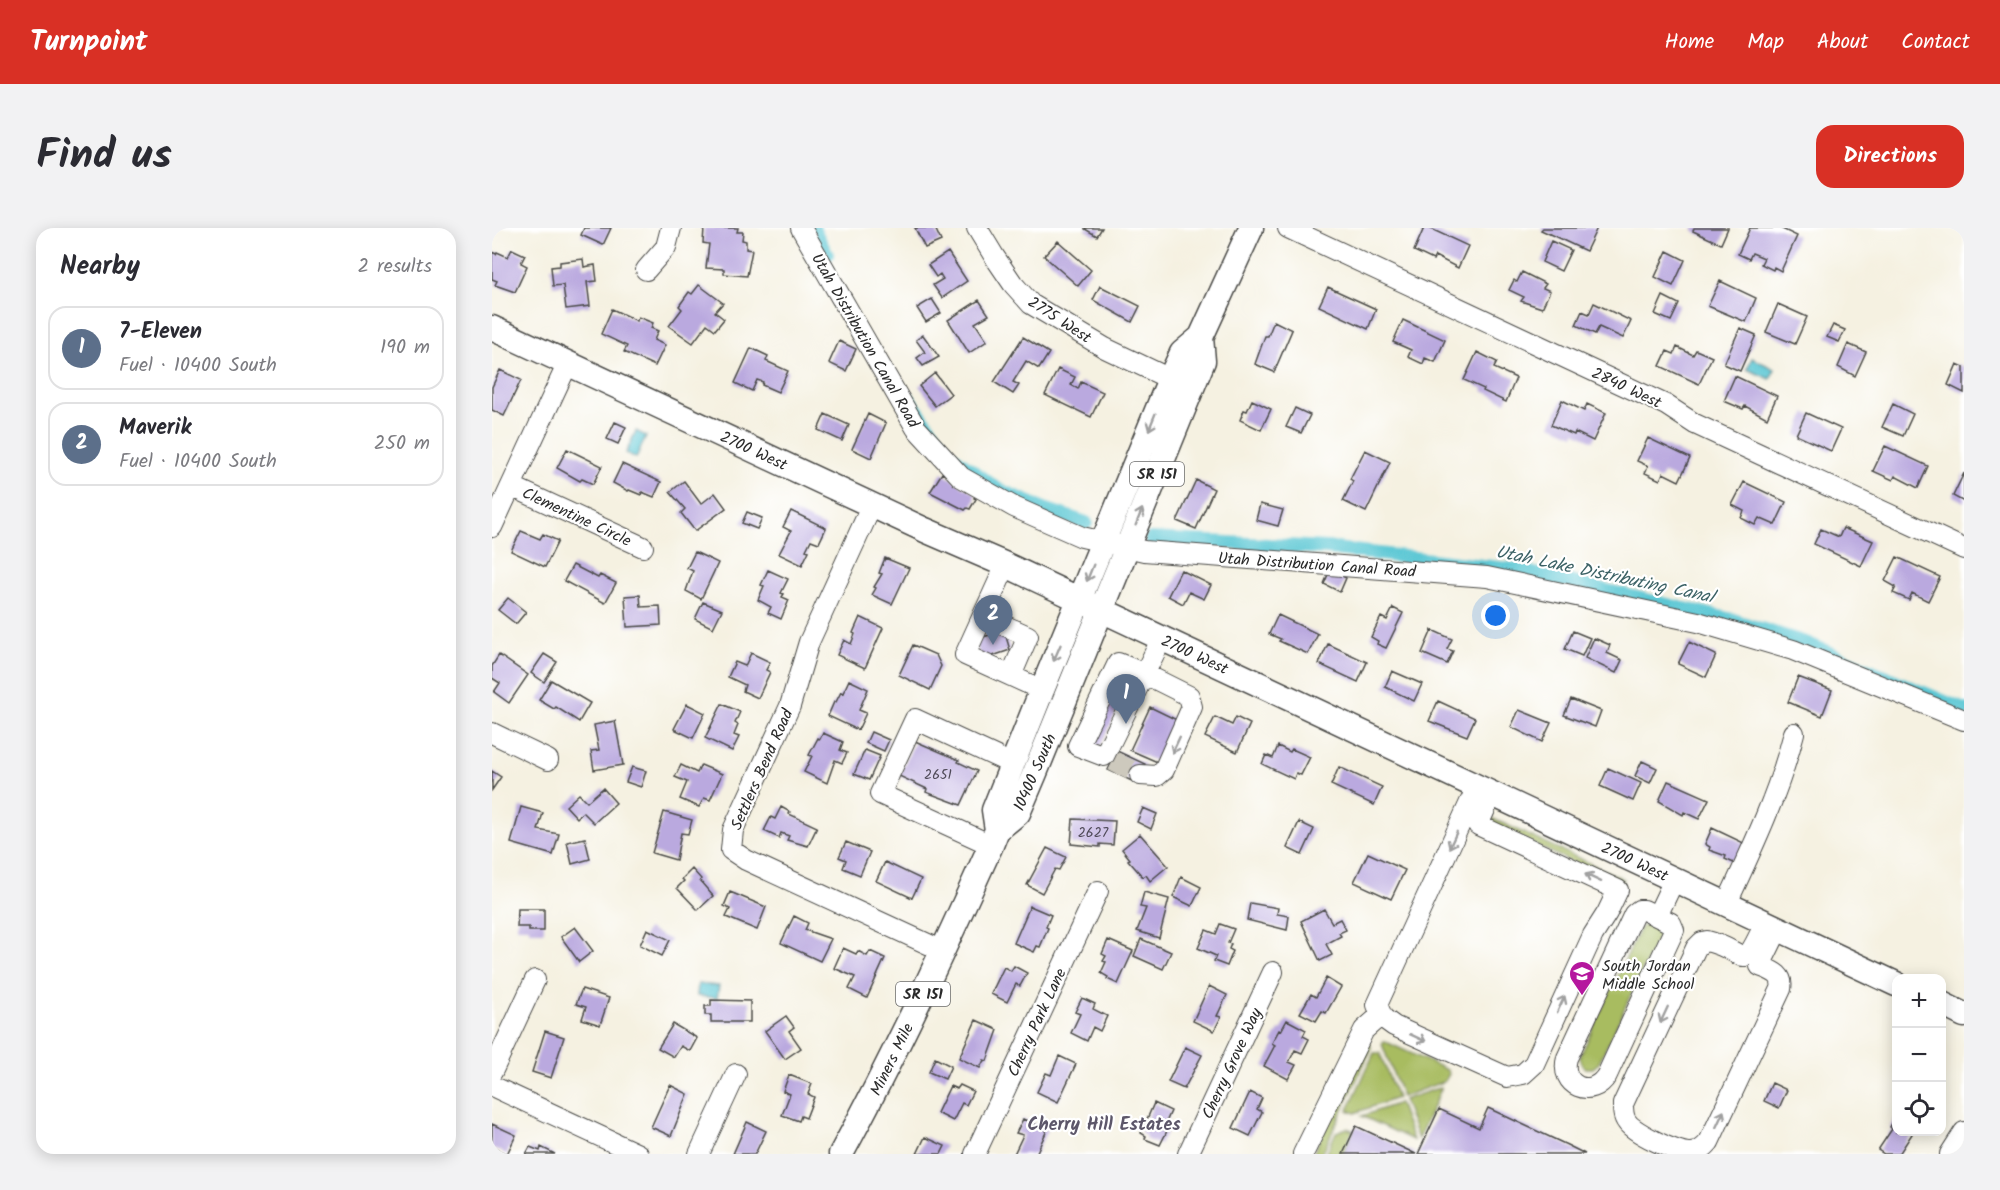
<!DOCTYPE html>
<meta charset="utf-8">
<style>
:root{--surface:#fff;--page:#f2f2f3;--text:#2b2b33;--muted:#7c7c81;--line:#e1e1e2;--accent:#d93025}
body{margin:0;font-family:Kalam,sans-serif;background:var(--page);color:var(--text)}
.controls{position:absolute;right:18px;bottom:18px;display:grid;overflow:hidden;border-radius:12px;box-shadow:0 3px 15px #0003}
.controls button{width:54px;height:54px;display:grid;place-items:center;padding:0;border:0;border-bottom:2px solid var(--line);background:var(--surface);color:var(--text);font:30px sans-serif}
.you{position:absolute;left:1004px;top:388px;width:21px;height:21px;margin:-15px;border:4px solid #fff;border-radius:50%;background:#1a73e8;box-shadow:0 0 0 9px #1a73e833}
.badge{display:grid;place-items:center;width:39px;height:39px;border-radius:50%;background:var(--accent);color:#fff;font-size:20px;font-weight:700}
.pin{position:absolute;translate:-50% -50px;filter:drop-shadow(0 2px 3px #0008)}
.pin::after{content:'';position:absolute;top:32px;width:21px;height:18px;background:inherit;clip-path:polygon(0 0,100% 0,50% 100%)}
.list{margin:0;padding:0;list-style:none}
h2{display:flex;justify-content:space-between;align-items:center;height:78px;margin:0;padding:0 24px;font-size:26px}
h2 small{font-size:20px;font-weight:400;color:var(--muted)}
.list li{display:grid;grid-template-columns:39px 1fr auto;gap:18px;align-items:center;box-sizing:border-box;height:84px;margin:0 12px 12px;padding:0 12px;border:2px solid var(--line);border-radius:18px}
.list b{display:block;font-size:22px;white-space:nowrap}
.list p{margin:0;font-size:20px;white-space:nowrap;color:var(--muted)}
.list em{font-size:20px;font-style:normal;color:var(--muted)}
.icon{flex:none;width:33px;height:33px;fill:none;stroke:currentColor;stroke-width:2;stroke-linecap:round;stroke-linejoin:round}
.map{position:relative;flex:none;width:1472px;height:926px;overflow:hidden;border-radius:18px}
header{display:flex;align-items:center;gap:36px;box-sizing:border-box;height:84px;padding:0 30px;background:var(--accent);color:#fff}
header strong{font-size:28px}
nav{display:flex;gap:33px;margin-inline-start:auto;font-size:21px}
.intro{display:flex;align-items:center;justify-content:space-between;box-sizing:border-box;height:144px;padding:0 36px}
h1{margin:0;font-size:42px}
.button{padding:15px 27px;border-radius:18px;background:var(--accent);color:#fff;font-size:21px;font-weight:700}
main{display:flex;gap:36px;padding:0 36px}
aside{flex:1;background:var(--surface);border-radius:18px;box-shadow:0 3px 15px #0003}
.map>svg:first-child{display:block}
.green{fill:#a8bc61;stroke:#6a7446;stroke-width:1.5}
.water{fill:#5bc7d4;stroke:#437980;stroke-width:1.5}
.lines{fill:none;stroke-linecap:round;stroke-linejoin:round}
.canal{stroke:#5bc7d4;stroke-width:14}
.building{fill:#baa9df}
.minor-tunnel{stroke:#cdc9bd;stroke-width:20;stroke-dasharray:20 10;stroke-linecap:butt}
.minor-casing{stroke:#494946;stroke-width:22}
.major-casing{stroke:#494946;stroke-width:27}
.minor{stroke:#fff;stroke-width:20}
.major{stroke:#fff;stroke-width:24}
.oneway{stroke:#a0a0a0}
.labels{text-anchor:middle;stroke-width:4.5;stroke-linejoin:round;paint-order:stroke}
.number-label{font-size:14px;fill:#4f4a58}
.shield{fill:#fff;stroke:#6b6b6b;stroke-width:1.5}
.shield-label{font-size:15px;font-weight:bold;fill:#2b2b2b}
.street-label{font-size:16px;fill:#2b2b2b;stroke:#fff}
.poi-label{font-size:16px;fill:#2b2b2b;stroke:#fff;text-anchor:start}
.water-label{font-size:18px;font-style:italic;fill:#3c6266;stroke:#fff}
.neighbourhood-label{font-size:18px;font-weight:bold;fill:#5d576a;stroke:#fff}
</style>
<header>
<strong>Turnpoint</strong>
<nav><a>Home</a><a>Map</a><a>About</a><a>Contact</a></nav>
</header>
<div class="intro"><h1>Find us</h1><a class="button">Directions</a></div>
<main>
<aside>
<h2>Nearby<small>2 results</small></h2>
<ul class="list">
<li><span class="badge" style="background:#5c6f8a">1</span><div><b>7-Eleven</b><p>Fuel · 10400 South</p></div><em>190 m</em></li>
<li><span class="badge" style="background:#5c6f8a">2</span><div><b>Maverik</b><p>Fuel · 10400 South</p></div><em>250 m</em></li>
</ul>
</aside>
<div class="map">
<svg width="1472" height="926" viewBox="0 0 1472 926">
<rect width="100%" height="100%" fill="#fff"/>
<filter id="ink" filterUnits="userSpaceOnUse"><feTurbulence type="fractalNoise" baseFrequency=".0167" numOctaves="2"/><feDisplacementMap in="SourceGraphic" scale="12" xChannelSelector="R" yChannelSelector="G"/><feConvolveMatrix kernelMatrix="1 2 1 2 8 2 1 2 1" color-interpolation-filters="sRGB"/></filter>
<filter id="wash" filterUnits="userSpaceOnUse"><feTurbulence type="fractalNoise" baseFrequency=".008" numOctaves="4" result="noise"/><feDisplacementMap in="SourceGraphic" scale="24" xChannelSelector="R" yChannelSelector="G"/><feGaussianBlur stdDeviation="1.35" result="paint"/><feColorMatrix in="noise" values="0 0 0 0 0 0 0 0 0 0 0 0 0 0 0 0 0 1.4 0 .05"/><feComposite in="paint" operator="in"/></filter>
<g filter="url(#wash)">
<rect width="100%" height="100%" fill="#f5f1e1"/>
<!-- green -->
<path class="green" d="M997,589L1132,651L1129,657L996,595Z
M1155,695L1164,698L1167,705L1166,709L1107,835L1101,840H1093L1088,833V828L1148,700Z
M874,813L878,815L879,821L830,926H821Z
M892,813L955,842L957,846L953,853L910,869L890,816Z
M882,825H888L905,870L863,885L856,882Z
M949,859V861L926,911L911,872Z
M907,875L921,912L870,888Z
M855,900L862,903L851,926H834L844,904Z"/>
<!-- water -->
<path class="water" d="M1260,130L1283,141L1278,151L1255,141Z
M144,203L154,208L144,230L134,225Z
M206,756L227,758L225,770L205,768Z"/>
<g class="lines">
<!-- canal -->
<path class="canal" d="M321,0L335,27
M415,169L457,226L505,261L552,281L594,295
M659,311L835,320L1026,342L1241,392L1316,416L1472,482"/>
</g>
<g id="blocks">
<!-- building -->
<path class="building" d="M92,0H119L111,17L89,7Z
M212,0H246L245,4H251L250,12L254,13V21L260,22L255,48L232,46V41L214,40L217,16L211,15Z
M423,0H443L449,13L433,20Z
M593,0H610L605,8L593,1Z
M932,0H937L976,18L966,40L943,28L941,32L922,23Z
M1051,0H1105L1094,23L1049,2Z
M1202,0H1236L1229,16L1201,3Z
M1258,0H1288L1305,8L1289,43L1282,39L1281,42L1269,36L1272,30L1260,25L1257,31L1246,26Z
M566,13L599,42L586,58L552,28Z
M1059,13L1079,22L1069,43L1050,34Z
M20,21L33,27L29,35L35,38L23,64L3,57L5,53L0,51V24L4,26L5,24L16,29Z
M1175,23L1193,32L1181,58L1163,49Z
M456,24L475,53L450,70L441,57L451,51L448,46L444,49L436,37Z
M91,31L92,39L103,37L105,53L95,54L98,78L74,81L71,57L61,58L59,39L68,38V34Z
M1030,44L1054,56L1051,60L1058,63L1050,80L1029,73L1032,69L1017,62L1022,52L1025,54Z
M1228,53L1264,70L1254,94L1216,78Z
M207,57L231,75L223,84L232,91L223,102L215,96L201,115L177,98L190,81L187,78L197,64L200,66Z
M608,58L648,78L640,94L601,72Z
M836,59L884,81L876,101L827,78Z
M1171,68L1187,76L1179,93L1163,86Z
M440,71L449,85L434,94L425,80Z
M487,72L497,87L483,95L495,113L477,125L456,92Z
M1102,75L1139,93L1131,110L1107,99L1103,106L1084,97L1090,83L1097,86Z
M1286,76L1315,89L1303,116L1274,104Z
M120,81L145,93L146,89L161,95L159,100L166,103L162,112L173,117L163,138L132,124L135,118L109,106Z
M911,92L953,112L943,134L933,130L931,136L916,129L919,122L901,114Z
M782,93L800,102L782,144L763,136L773,108H776Z
M1341,97L1353,102L1347,114L1335,109Z
M1248,100L1264,107L1248,143L1232,136Z
M431,107L447,129L431,138L425,130L433,124L424,112Z
M531,109L557,125L547,141L534,133L521,154L527,157L521,166L502,154Z
M347,113L364,121L354,143L337,135Z
M1356,116L1374,124L1363,148L1346,139Z
M1185,119L1201,127L1204,122L1220,129L1207,156L1168,138L1175,123L1182,126Z
M259,120L276,128L274,133L296,143L286,164L270,157L271,154L265,152L260,163L243,155Z
M985,124L1005,134L1002,140L1024,150L1014,174L991,163L992,161L972,152Z
M1465,136L1472,139V165L1456,157Z
M566,141L583,149L579,157L586,161L589,154L611,164L599,189L553,167Z
M8,142L29,152L12,188L0,182V159Z
M443,145L459,166L443,178L427,158Z
M1243,148L1285,168L1275,190L1253,178L1251,181L1232,173Z
M760,172L779,181L769,202L748,192L752,182L755,183Z
M1070,172L1092,183L1095,176L1114,185L1101,213L1083,204L1082,207L1059,197Z
M1401,176L1421,186L1411,208L1390,199Z
M803,180L818,187L809,205L794,199Z
M1314,185L1349,201L1339,223L1304,207Z
M333,186L357,197L350,213L326,202Z
M376,186L394,195L379,230L360,221Z
M123,194L134,199L126,216L115,211Z
M1156,210L1198,230L1187,253L1171,245L1168,252L1153,245L1156,238L1145,233Z
M1393,218L1436,238L1426,260L1403,248L1401,252L1381,243Z
M75,221L110,238L101,256L90,251L88,253L65,240Z
M873,222L898,234L874,284L851,273L861,253L858,251Z
M130,236L169,254L162,269L150,264L149,267L137,262L136,263L121,255Z
M450,245L484,266L482,270L484,271L478,281L475,280L473,282L438,264Z
M1472,245V274L1461,268Z
M704,252L722,261L704,301L685,293Z
M192,253L209,276L223,265L234,280L203,303L189,285L193,281L178,264Z
M1252,254L1294,274L1283,297L1267,290L1263,297L1249,290L1252,283L1240,277Z
M768,276L791,282L786,298L764,292Z
M299,283L334,300L327,315L319,312L314,322L317,323L310,337L287,326L299,303L291,299Z
M255,284L270,290L265,301L250,295Z
M1351,300L1381,313L1369,338L1322,316L1329,301L1347,309Z
M29,303L48,311L51,306L66,313L53,339L19,323Z
M203,324L226,335L209,371L194,363L201,343L195,340Z
M1405,329L1448,349L1436,373L1420,365L1417,372L1401,365L1404,359L1393,353Z
M393,330L417,340L400,376L380,367L384,360L382,359L390,346L387,345Z
M81,337L106,350L108,347L124,355L113,375L72,353Z
M276,342L296,351L289,365L292,366L290,369L297,372L289,391L276,385L279,379L266,372L272,358L269,357Z
M689,342L719,357L712,371L697,364L691,376L676,368Z
M838,342L854,350L848,364L832,356Z
M148,367L149,379L168,378L169,397L135,399L133,368Z
M16,370L34,384L24,396L6,382Z
M211,374L230,382L221,400L203,391Z
M901,380L911,385L894,420L885,416L886,413L879,409L889,389L895,392Z
M786,387L826,406L816,426L787,413L789,411L777,406Z
M368,389L391,400L373,440L345,427L352,412L359,416L363,406L361,405Z
M512,402L518,422L489,432L483,412Z
M940,402L960,411L955,421L961,423L955,436L930,425Z
M1081,403L1098,410L1090,428L1073,421Z
M1102,410L1118,417L1115,425L1130,432L1124,445L1093,430Z
M1197,414L1224,427L1214,449L1186,436Z
M836,416L875,434L866,454L827,436Z
M421,417L444,427L449,438L438,462L407,447Z
M259,425L278,434L274,442L278,444L266,470L251,463L253,457L236,449L243,434L253,438Z
M52,426L65,434L52,454L39,445Z
M7,427L36,447L17,475L2,464L8,455L0,450V438Z
M626,442L641,449L608,519L593,512Z
M900,443L930,456L922,473L893,459Z
M1306,449L1340,462L1330,488L1296,474Z
M59,452L98,475L87,494L64,479L62,481L47,472Z
M357,452L376,461L367,482L374,485L366,502L336,488L342,474H344L349,464L351,465Z
M1079,471L1109,483L1103,499L1072,487Z
M946,473L983,490L975,508L937,493Z
M195,476L213,485L201,510L182,501Z
M230,476L248,484L243,495L246,497L242,507L247,509L240,523L213,510Z
M658,479L689,494L670,536L638,522Z
M1027,482L1059,495L1050,514L1019,499Z
M723,489L740,497L744,489L758,496L745,524L713,509Z
M123,493L131,537L102,542L99,523L107,522L102,497Z
M379,504L397,512L392,523L374,515Z
M331,505L351,514L348,522L355,525L350,535L343,532L335,555L312,544L320,528L317,527L326,510L328,511Z
M423,513L467,532L466,534L485,543L469,577L434,564L435,561L407,548Z
M786,518L798,524L800,521L818,529L809,547L804,545L802,551L770,536L774,527L781,530Z
M373,522L388,528L377,552L362,546Z
M625,523L653,536L644,555L616,542Z
M1150,533L1165,540L1158,555L1143,548Z
M189,537L205,545L209,537L230,546L218,572L212,570L207,579L188,571L195,554L183,549Z
M140,539L154,543L149,559L134,554Z
M847,539L890,559L882,577L839,557Z
M1116,540L1149,555L1141,573L1108,558Z
M0,543L9,549L0,562Z
M1176,553L1217,571L1207,591L1192,584L1191,587L1167,573Z
M111,560L124,575L102,595L91,584L85,590L74,578L87,566L95,574Z
M29,579L51,585L46,602L67,606L61,627L19,615Z
M289,579L298,584L297,586L325,599L316,618L295,612L297,608L289,605L287,610L272,603L279,589L283,591Z
M651,580L665,586L659,601L645,594Z
M172,584L200,592L196,606L189,605L184,632L160,625Z
M581,591L623,593L621,617L608,616V619L579,616Z
M807,594L822,601L810,627L795,620Z
M1220,600L1256,617L1246,637L1233,631L1234,628L1217,622L1218,619L1213,616Z
M648,606L676,638L658,653L654,647L651,649L636,632L638,631L630,621Z
M93,610L98,631L80,636L75,614Z
M354,614L378,624L368,647L351,640L354,632L347,629Z
M555,620L574,629L567,642L563,641L550,665L535,657Z
M876,625L913,642L899,671L862,654Z
M393,634L429,651L420,670L384,653Z
M200,641L209,651L208,653L221,668L206,682L185,660L192,653L190,651Z
M689,649L709,659L700,678L681,669Z
M238,664L274,679L265,702L234,689L238,681L232,678Z
M652,664L677,671L667,710L645,703L654,680L648,679Z
M758,675L786,680L785,686L797,688L795,702L755,692Z
M538,678L559,687L554,699L556,700L548,719L545,718L542,724L522,715Z
M26,681H52V703H37V699H25Z
M832,681L840,695L848,691L854,702L847,705L849,708L834,716L840,727L828,733L809,693Z
M302,688L316,695L313,702L339,711L328,733L289,715Z
M728,696L742,701L736,715L739,716L737,721L741,723L735,738L722,733L724,728L706,720L714,702L724,706Z
M83,699L101,723L87,734L69,709Z
M155,701L178,712L170,728L148,717Z
M649,711L679,724L671,741L642,728Z
M616,712L641,723L626,756L615,751L616,749L609,745L614,734L611,733L614,728L610,726Z
M351,720L364,726L366,723L375,728L378,723L393,730L375,770L357,761L363,749L342,740Z
M522,738L535,745L528,758L524,756L515,774L499,766L512,739L519,743Z
M834,750L849,759L834,785L830,783L824,793L808,785L819,766L824,769Z
M717,758L735,767L725,788L729,789L722,803L701,793Z
M90,761L117,770L108,797L90,791L94,779L84,776Z
M590,770L603,776L601,781L615,788L608,803L601,799L595,813L579,805L588,786L583,784Z
M219,772L258,773V794H219V787H213V778H219Z
M294,788L302,799L297,803L309,820L293,831L273,803Z
M484,792L506,802L495,833L492,832L488,840L467,830Z
M795,792L814,802L811,808L817,811L810,825L803,822L797,834L804,837L796,851L772,838L783,817L780,815L787,802L789,803Z
M181,796L205,810L198,823L189,818L182,829L166,820Z
M53,803L72,809L59,850L40,844Z
M693,819L710,827L692,861L676,854Z
M567,828L584,836L566,874L545,864L554,845L559,847Z
M443,830L459,838L453,851L437,844Z
M297,847L320,856L316,866L322,869L314,890L309,888L307,893L290,887L298,866L291,863Z
M1280,855L1295,862L1287,880L1272,873Z
M178,857L196,866L179,908L159,899Z
M468,857L481,863L474,877L470,875L461,893L445,885L458,858L465,861Z
M758,864L770,870L765,881L770,884L758,908L741,900Z
M662,875L679,883L671,901L675,903L668,917L653,911L654,908L649,905Z
M996,880L1075,917L1093,926H926L947,881L987,900Z
M1404,889V904H1419L1420,906L1407,926H1392L1386,922L1400,901L1398,899Z
M531,891L555,902L544,926H522L531,907L524,905Z
M255,894L274,903L263,926H241Z
M0,896L24,907L15,926L0,920Z
M864,898L924,926H851Z
M433,909L453,918L449,926H425Z
M38,919L48,923L49,919L63,926H34Z"/>
</g>
</g>
<g filter="url(#ink)">
<use href="#blocks" fill-opacity="0" stroke="#494946" stroke-width="1.5"/>
<g class="lines">
<!-- minor-tunnel -->
<path class="minor-tunnel" d="M621,533L648,547"/>
<defs>
<path id="minor" d="M309,0L424,200L469,249L522,279L590,309L652,323L995,349L1206,394L1301,422L1472,492
M485,0L502,28L521,56L539,76L613,120L678,151
M796,0L1174,177L1203,196L1472,321
M154,42L174,19L179,0
M19,258L151,319
M380,277L317,414L298,478L241,602L239,622L254,632L451,723
M0,299L76,135
M514,337L473,427L550,462
M491,388L536,408L519,448
M0,505L56,532
M648,547L665,548L672,542L700,479L697,468L653,446L626,435L586,518L612,528L670,410
M985,559L885,777L891,790L902,798L1015,849L1031,846L1042,836L1101,707L1115,685L1126,662L986,597L1000,566
M499,617L388,566L423,491L520,536
M1234,677C1260,621 1287,564 1302,505
M1147,682H1152L1179,695L1182,702L1115,847C1100,872 1067,858 1075,830L1142,686Z
M1165,688L1182,652
M1273,695C1248,749 1257,723 1215,713L1210,714L1204,720L1131,876C1131,883 1131,889 1135,894C1141,904 1186,926 1198,925C1206,925 1212,920 1217,914L1289,761C1292,746 1280,743 1268,738L1286,701
M0,844L43,752
M0,858L146,926
M207,926L244,846
M483,926L606,663
M696,926L781,744
M811,926L872,802L889,787
M1458,926L1472,904"/>
<path id="major" d="M0,100L433,302L514,337L1404,756
M505,602L526,585L543,545L711,133L709,109
M1450,776L1472,787
M349,926C404,825 452,721 499,617L505,602L502,582L550,462L678,151L690,125L709,109L759,0"/>
</defs>
<!-- minor casing -->
<use href="#minor" class="minor-casing"/>
<!-- major casing -->
<use href="#major" class="major-casing"/>
<!-- minor -->
<use href="#minor" class="minor"/>
<!-- major -->
<use href="#major" class="major"/>
</g>
<!-- one-way arrows -->
<defs><path id="oneway-shaft" d="M-6 0H5M1.5-3L5.5 0L1.5 3" fill="none" stroke-width="1.6" stroke-linecap="round" stroke-linejoin="round" transform="scale(1.5)"/></defs>
<g class="oneway">
<use href="#oneway-shaft" transform="translate(660 194) rotate(112)"/>
<use href="#oneway-shaft" transform="translate(647 289) rotate(-68)"/>
<use href="#oneway-shaft" transform="translate(598 345) rotate(112)"/>
<use href="#oneway-shaft" transform="translate(565 425) rotate(113)"/>
<use href="#oneway-shaft" transform="translate(684 517) rotate(115)"/>
<use href="#oneway-shaft" transform="translate(961 612) rotate(115)"/>
<use href="#oneway-shaft" transform="translate(1101 650) rotate(-155)"/>
<use href="#oneway-shaft" transform="translate(1069 776) rotate(-65)"/>
<use href="#oneway-shaft" transform="translate(1172 787) rotate(115)"/>
<use href="#oneway-shaft" transform="translate(926 810) rotate(25)"/>
<use href="#oneway-shaft" transform="translate(1228 891) rotate(-65)"/>
</g>
</g>
<!-- icons -->
<defs>
<symbol id="school-pin" viewBox="-11 -11 22 30"><path d="M0 17L-7.5 6A9.5 9.5 0 1 1 7.5 6Z" fill="#b5179e" stroke="#fff"/><path d="M0-5L7-2L0 1L-7-2ZM-4 1L0 2.5L4 1V4Q0 6-4 4Z" fill="#fff"/></symbol>
</defs>
<g fill-rule="evenodd">
<use href="#school-pin" x="1075" y="731" width="30" height="40"/>
</g>
<g class="labels">
<!-- number labels -->
<g class="number-label">
<text x="446" y="551">2651</text>
<text x="601" y="609">2627</text>
</g>
<!-- shield labels -->
<g class="shield">
<rect x="638" y="234" width="54" height="24" rx="4.5"/>
<rect x="404" y="754" width="54" height="24" rx="4.5"/>
</g>
<g class="shield-label">
<text x="665" y="251">SR 151</text>
<text x="431" y="771">SR 151</text>
</g>
<!-- street labels -->
<g class="street-label">
<text transform="translate(568 91) rotate(33)" y="6">2775 West</text>
<text transform="translate(374 112) rotate(60)" y="6">Utah Distribution Canal Road</text>
<text transform="translate(1135 159) rotate(25)" y="6">2840 West</text>
<text transform="translate(262 222) rotate(25)" y="6">2700 West</text>
<text transform="translate(85 288) rotate(25)" y="6">Clementine Circle</text>
<text transform="translate(825 336) rotate(4)" y="6">Utah Distribution Canal Road</text>
<text transform="translate(703 426) rotate(25)" y="6">2700 West</text>
<text transform="translate(269 541) rotate(-66)" y="6">Settlers Bend Road</text>
<text transform="translate(542 544) rotate(-66)" y="6">10400 South</text>
<text transform="translate(1143 633) rotate(25)" y="6">2700 West</text>
<text transform="translate(544 794) rotate(-65)" y="6">Cherry Park Lane</text>
<text transform="translate(399 831) rotate(-64)" y="6">Miners Mile</text>
<text transform="translate(739 835) rotate(-65)" y="6">Cherry Grove Way</text>
</g>
<!-- poi labels -->
<g class="poi-label">
<text x="1110" y="743">South Jordan<tspan x="1110" dy="18">Middle School</tspan></text>
</g>
<!-- water labels -->
<g class="water-label">
<text transform="translate(1113 346) rotate(12)" y="6">Utah Lake Distributing Canal</text>
</g>
<!-- neighbourhood labels -->
<g class="neighbourhood-label">
<text x="612" y="902">Cherry Hill Estates</text>
</g>
</g>
</svg>
<div class="controls">
<button>+</button>
<button>−</button>
<button><svg class="icon" aria-label="locate" viewBox="0 0 24 24"><circle cx="12" cy="12" r="6"/><path d="M12 2v4M12 18v4M2 12h4M18 12h4"/></svg></button>
</div>
<div class="you"></div>
<div class="pin badge" style="left:634px;top:496px;background:#5c6f8a">1</div>
<div class="pin badge" style="left:501px;top:417px;background:#5c6f8a">2</div>
</div>
</main>
